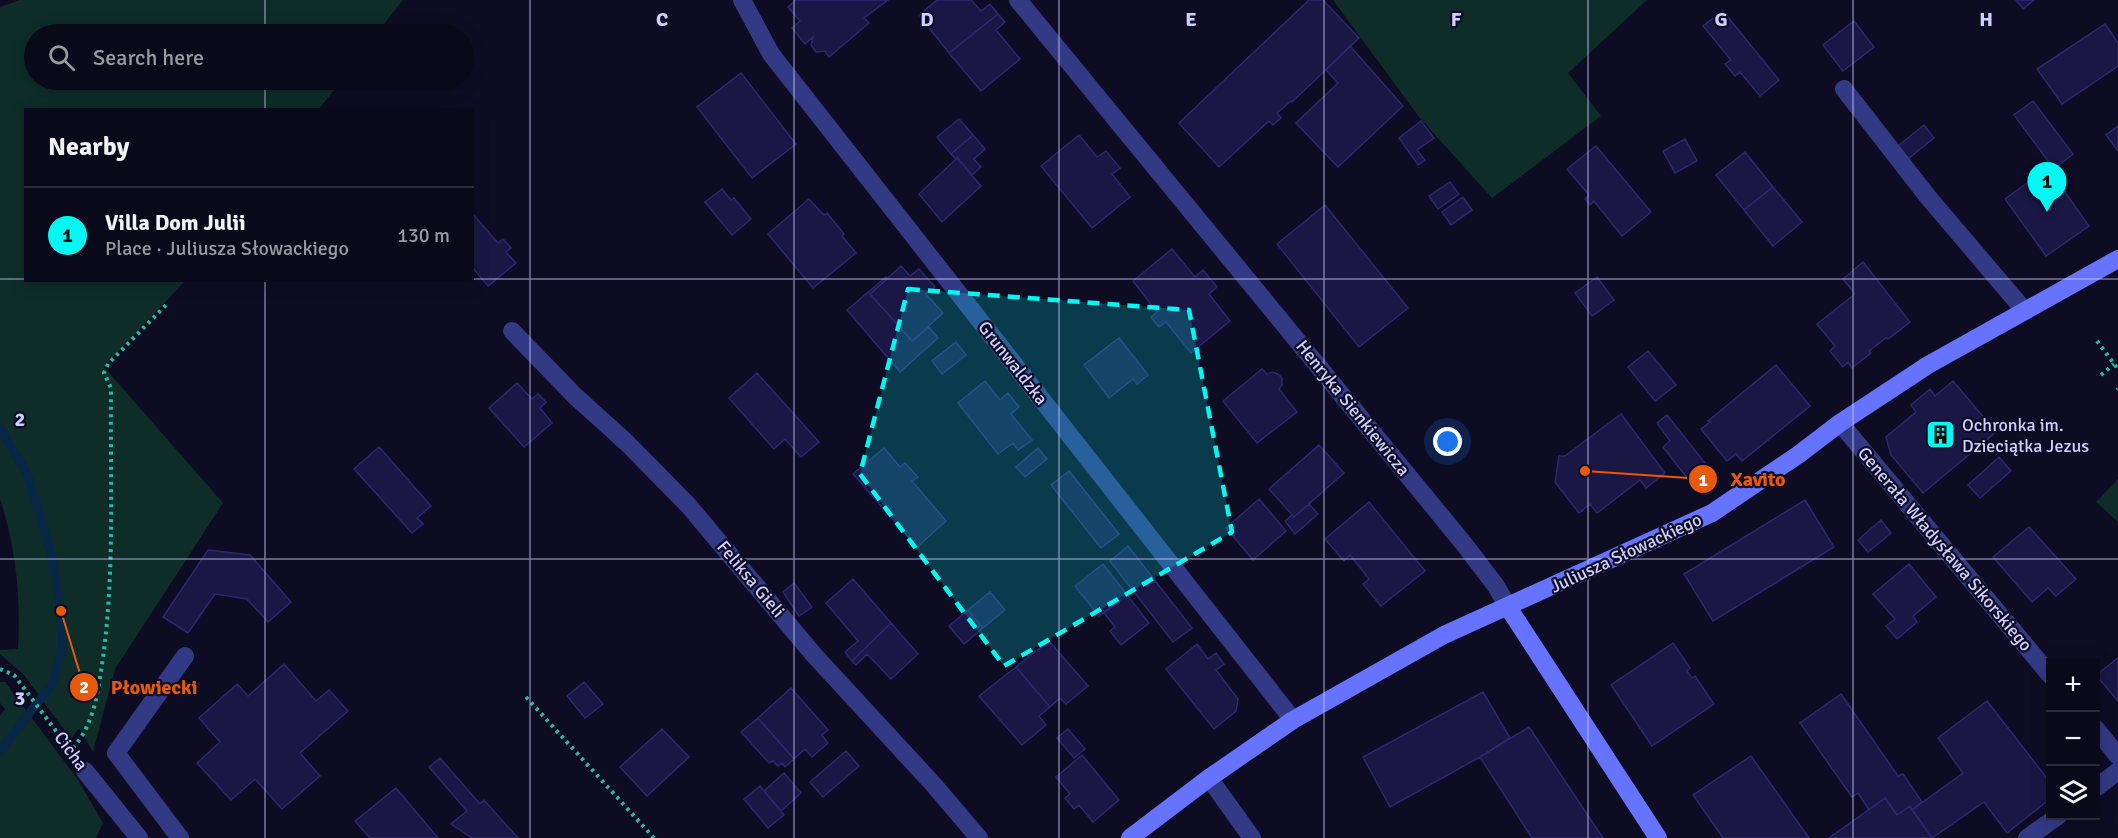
<!DOCTYPE html>
<meta charset="utf-8">
<style>
:root{--surface:#0a091a;--page:#181727;--text:#f1f3f6;--muted:#999aa2;--line:#2a2a39;--accent:#00f9f3}
body{margin:0;font-family:Signika,sans-serif;background:var(--page);color:var(--text)}
.controls{position:absolute;right:18px;bottom:18px;display:grid;overflow:hidden;border-radius:0px;box-shadow:0 3px 15px #0003}
.controls button{width:54px;height:54px;display:grid;place-items:center;padding:0;border:0;border-bottom:2px solid var(--line);background:var(--surface);color:var(--text);font:30px sans-serif}
.you{position:absolute;left:1448px;top:442px;width:21px;height:21px;margin:-15px;border:4px solid #fff;border-radius:50%;background:#1a73e8;box-shadow:0 0 0 9px #1a73e833}
.badge{display:grid;place-items:center;width:39px;height:39px;border-radius:50%;background:var(--accent);color:#111;font-size:20px;font-weight:700}
.pin{position:absolute;translate:-50% -50px;filter:drop-shadow(0 2px 3px #0008)}
.pin::after{content:'';position:absolute;top:32px;width:21px;height:18px;background:inherit;clip-path:polygon(0 0,100% 0,50% 100%)}
.list{margin:0;padding:0;list-style:none}
h2{display:flex;justify-content:space-between;align-items:center;height:78px;margin:0;padding:0 24px;font-size:26px}
h2 small{font-size:20px;font-weight:400;color:var(--muted)}
.list li{display:grid;grid-template-columns:39px 1fr auto;gap:18px;align-items:center;box-sizing:border-box;height:96px;padding:0 24px;border-top:2px solid var(--line)}
.list b{display:block;font-size:22px;white-space:nowrap}
.list p{margin:0;font-size:20px;white-space:nowrap;color:var(--muted)}
.list em{font-size:20px;font-style:normal;color:var(--muted)}
.icon{flex:none;width:33px;height:33px;fill:none;stroke:currentColor;stroke-width:2;stroke-linecap:round;stroke-linejoin:round}
.map{position:relative;flex:none;width:2118px;height:838px;overflow:hidden}
.search{position:absolute;background:var(--surface);box-shadow:0 3px 15px #0003;left:24px;top:24px;width:450px;height:66px;display:flex;align-items:center;gap:15px;box-sizing:border-box;padding:0 21px;border-radius:33px;color:var(--muted);font-size:22px}
.panel{position:absolute;background:var(--surface);box-shadow:0 3px 15px #0003;left:24px;top:108px;width:450px;height:174px;border-radius:0px}
.map>svg:first-child{display:block}
.green{fill:#0e2d28}
.lines{fill:none;stroke-linecap:round;stroke-linejoin:round}
.stream{stroke:#082646;stroke-width:9}
.building{fill:#1a1745;stroke:#2d2773;stroke-width:1.5}
.path{stroke:#25bca0;stroke-width:4;stroke-dasharray:3 4.5;stroke-linecap:butt}
.lane{stroke:#333a85;stroke-width:18}
.street{stroke:#333a85;stroke-width:18}
.secondary{stroke:#6573ff;stroke-width:18}
.marked{fill:#00f9f3;fill-opacity:0.2;stroke:#00f9f3;stroke-width:4.5;stroke-dasharray:12 8;stroke-linejoin:round}
.grid{fill:none;stroke:#ceceff;stroke-width:1.5;stroke-opacity:0.55}
.labels{text-anchor:middle;stroke-width:4.5;stroke-linejoin:round;paint-order:stroke}
.street-label{font-size:18px;fill:#ceceff;stroke:#0d0c23}
.poi-label{font-size:18px;fill:#ceceff;stroke:#0d0c23;text-anchor:start}
.grid-label{font-size:20px;text-anchor:middle;font-weight:bold;fill:#ceceff;stroke:#0d0c23;stroke-width:4.5;stroke-linejoin:round;paint-order:stroke}
.leader{fill:none;stroke:#e8590c;stroke-width:2}
.callout-dot{fill:#e8590c;stroke:#0d0c23;stroke-width:2}
.mark-label{font-size:18px;text-anchor:middle;font-weight:bold;fill:#fff}
.callout-label{font-size:20px;text-anchor:middle;font-weight:bold;fill:#e8590c;stroke:#0d0c23;stroke-width:4.5;stroke-linejoin:round;paint-order:stroke}
</style>
<div class="map">
<svg width="2118" height="838" viewBox="0 0 2118 838">
<rect width="100%" height="100%" fill="#0d0c23"/>
<!-- green -->
<path class="green" d="M20,0H403L376,34H34V80H342L319,109L26,110V280L185,281L104,367L223,503L115,669L93,752L79,728L71,739L24,675L0,654V650L18,649C21,599 16,547 0,499V7Z
M1333,0H1647L1568,73L1601,116L1492,198L1419,117Z
M2118,479V522L2096,502Z
M0,682H5L78,780L103,823L96,838H0V716L5,709L0,703Z"/>
<g class="lines">
<!-- stream -->
<path class="stream" d="M0,428L27,474L51,552L61,611L62,650L52,684L0,751"/>
</g>
<!-- building -->
<path class="building" d="M796,0H888L864,18L869,23L829,57L825,51L816,52L811,45L813,37L805,44L792,28L800,21L788,7Z
M937,0H971L981,11L990,4L998,14L949,53L919,15Z
M1309,0H1323L1359,38L1292,102L1291,101L1277,113L1281,118L1273,125L1269,121L1219,167L1179,123Z
M2016,0H2034L2023,9Z
M1723,11L1779,80L1760,96L1740,72L1735,76L1725,64L1731,60L1703,26Z
M998,14L1005,22L996,30L1020,59L981,91L949,53Z
M1854,21L1874,47L1843,71L1823,45Z
M2105,24L2118,43V66L2062,104L2037,69Z
M1350,46L1403,106L1338,167L1296,123L1338,83L1326,70Z
M741,73L796,144L752,178L697,107Z
M2033,101L2073,154L2054,169L2014,115Z
M959,119L973,135L951,154L937,137Z
M1421,121L1434,138L1417,150L1425,160L1418,165L1399,138Z
M1924,125L1934,138L1908,159L1898,146Z
M2118,126V151L2106,135Z
M973,135L985,149L974,159L981,167L972,175L957,157L956,159L951,154Z
M1079,135L1097,157L1106,151L1120,168L1112,174L1130,197L1092,228L1041,166Z
M1685,139L1697,161L1675,173L1663,151Z
M1596,146L1651,212L1622,236L1594,201L1590,205L1585,199L1589,195L1567,169Z
M1745,152L1773,187L1744,210L1716,175Z
M957,158L981,186L942,222L919,194Z
M2048,168L2089,226L2046,256L2005,199Z
M1450,182L1459,194L1438,209L1429,196Z
M1773,187L1802,222L1773,246L1744,210Z
M722,189L731,200L734,198L751,219L732,235L705,202Z
M1463,197L1472,210L1451,225L1442,212Z
M809,199L824,215L827,213L844,234L842,236L856,253L813,288L768,234Z
M1325,205L1408,308L1359,347L1277,244Z
M472,213L498,243L503,239L511,248L506,252L516,263L488,286L472,267Z
M1172,249L1195,277L1203,270L1217,287L1209,294L1230,321L1191,353L1166,322L1159,327L1151,317L1157,312L1133,281Z
M1863,262L1910,322L1888,339L1886,338L1869,351L1871,353L1852,368L1848,362L1843,367L1830,351L1835,346L1817,324L1855,294L1843,279Z
M901,266L910,276L919,269L935,287L926,294L943,313L912,341L870,294Z
M886,277L887,279L870,294L912,341L929,327L938,338L900,372L847,310Z
M1597,277L1614,300L1592,316L1575,293Z
M1119,338L1148,375L1137,384L1133,379L1109,398L1084,365Z
M956,342L966,355L942,374L932,361Z
M1648,351L1676,385L1655,401L1628,367Z
M1776,365L1810,406L1742,461L1736,454L1727,461L1701,429L1710,422L1708,421Z
M1262,369L1267,374L1272,372L1278,374L1282,378V385L1279,389L1297,412L1257,443L1223,401Z
M757,373L819,442L801,457L785,439L774,449L729,398Z
M985,381L1000,400L1008,393L1019,407L1011,414L1032,440L1018,450L1013,443L998,454L958,403Z
M1953,381L1996,432L1923,493L1891,455L1886,437L1916,412L1911,405L1930,389L1935,396Z
M517,383L532,399L538,394L546,402L540,408L552,423L524,447L489,408Z
M1621,414L1665,473L1646,488L1640,480L1597,513L1590,504L1579,513L1555,482L1559,456H1565Z
M1667,415L1716,477L1698,492L1663,447L1670,441L1657,423Z
M1319,445L1344,473L1294,517L1269,489Z
M379,447L431,506L417,518L423,524L412,533L354,469Z
M884,448L900,467L905,463L918,477L912,481L946,521L917,547L853,474Z
M1038,448L1047,459L1025,477L1016,467Z
M1999,457L2011,471L1980,498L1968,485Z
M1069,471L1119,534L1101,548L1051,485Z
M1259,499L1286,531L1253,560L1226,528Z
M1805,500L1834,547L1713,621L1684,574Z
M1369,502L1425,571L1381,606L1363,584L1369,579L1350,555L1344,561L1325,539Z
M1309,504L1318,514L1295,534L1285,521L1292,515L1294,517Z
M1881,520L1891,533L1868,552L1858,540Z
M2029,527L2076,579L2056,596L2048,588L2032,602L1993,557Z
M1128,546L1192,628L1173,642L1110,561Z
M208,550L250,555L291,602L268,622L247,599L215,594L188,633L163,617Z
M1103,564L1127,595L1099,616L1075,586Z
M1909,564L1936,597L1913,616L1917,622L1897,639L1886,626L1895,619L1873,594Z
M853,579L891,623L852,661L845,652L858,641L826,603Z
M794,583L812,607L799,616L783,592Z
M990,592L1005,610L983,628L968,610Z
M1127,595L1149,623L1121,645L1110,631L1115,627L1104,613Z
M968,610L983,628L964,644L949,626Z
M891,623L918,654L891,679L867,654L856,665L852,661Z
M1049,641L1088,686L1066,704L1060,698L1050,707L1016,667Z
M1673,643L1690,668L1687,671L1692,678L1695,676L1714,704L1652,746L1611,685Z
M1197,644L1208,659L1216,653L1224,664L1216,670L1238,699L1236,711L1214,729L1166,669Z
M2118,658V701L2096,675Z
M284,664L316,701L329,690L348,711L300,753L320,776L282,809L255,779L231,800L197,763L220,742L199,718L237,684L248,696Z
M1016,667L1050,707L1039,716L1046,725L1022,745L979,696Z
M584,682L603,704L585,718L567,696Z
M791,688L828,730L822,735L828,743L812,757L805,749L794,759L758,718Z
M1483,692L1510,738L1480,757L1390,807L1363,757Z
M1841,694L1898,776L1903,774L1922,802L1912,810L1910,806L1897,815L1885,798L1869,810L1858,793L1852,797L1800,723Z
M1987,701L2050,782V799L2007,833L1984,802L1932,838L1912,810L1963,773L1938,738Z
M758,718L794,759L785,767L782,763L778,766L773,761L769,763L741,732Z
M1529,727L1603,838H1532L1480,757Z
M662,729L689,757L647,796L620,767Z
M1068,729L1085,749L1074,758L1057,738Z
M846,751L859,766L823,797L810,782Z
M1082,755L1119,800L1093,822L1079,805L1074,809L1065,798L1070,794L1056,777Z
M1751,756L1809,838H1723L1693,795Z
M440,758L480,804L484,800L518,838H472L451,824L467,811L429,767Z
M784,773L801,793L781,811L764,791Z
M760,786L784,815L768,828L744,799Z
M396,788L438,838H370L355,821Z
M1885,798L1897,815L1910,806L1932,838H1829Z"/>
<g class="lines">
<!-- path -->
<path class="path" d="M2097,341L2118,369
M2101,375L2114,364
M2117,390L2118,389
M0,669L14,675L71,751
M526,697L654,838
M73,748C95,723 98,690 103,658C115,568 110,479 111,388L104,373L108,364L166,305"/>
<!-- lane -->
<path class="lane" d="M1844,89L1928,197L2024,310
M1209,778L1252,838
M2096,788L2118,771
M180,838L116,753L185,656
M2027,838L2058,816"/>
<!-- street -->
<path class="street" d="M742,0L771,54L1293,720
M1018,0L1464,544L1496,586L1508,607
M512,331L575,396L627,443L688,505L814,655L933,784L979,838
M1840,423L2050,675
M2096,729L2118,756
M85,771L139,838"/>
<!-- secondary -->
<path class="secondary" d="M1508,607L1658,838
M1130,838L1209,778L1293,720L1444,635L1712,513L1798,455L1840,423L1928,365L2118,259"/>
</g>
<!-- marked area -->
<path class="marked" d="M908,289L1189,310L1232,532L1004,666L860,474Z"/>
<!-- grid -->
<path class="grid" d="M265,0V34M530,0V838M794,0V838M1059,0V838M1324,0V838M1588,0V838M1853,0V838M265,80V110M0,279H26M472,279H2118M265,280V838M0,559H2118"/>
<!-- icons -->
<defs>
<symbol id="building-square" viewBox="-11 -11 22 22"><rect x="-9" y="-9" width="18" height="18" rx="4" fill="#00f9f3" stroke="#0d0c23"/><path d="M-4-6H4V6H1V3H-1V6H-4ZM-2.5-4.3h1.7v1.8h-1.7ZM.8-4.3h1.7v1.8H.8ZM-2.5-1h1.7V.8h-1.7ZM.8-1h1.7V.8H.8Z" fill="#111"/></symbol>
</defs>
<g fill-rule="evenodd">
<use href="#building-square" x="1924" y="418" width="33" height="33"/>
</g>
<g class="labels">
<!-- street labels -->
<g class="street-label">
<text transform="translate(1013 363) rotate(52)" y="6">Grunwaldzka</text>
<text transform="translate(1353 408) rotate(51)" y="6">Henryka Sienkiewicza</text>
<text transform="translate(1945 549) rotate(50)" y="6">Generała Władysława Sikorskiego</text>
<text transform="translate(1626 553) rotate(-25)" y="6">Juliusza Słowackiego</text>
<text transform="translate(751 579) rotate(50)" y="6">Feliksa Gieli</text>
<text transform="translate(71 751) rotate(54)" y="6">Cicha</text>
</g>
<!-- poi labels -->
<g class="poi-label">
<text x="1962" y="431">Ochronka im.<tspan x="1962" dy="21">Dzieciątka Jezus</tspan></text>
</g>
</g>
<g class="grid-label">
<text x="662" y="26">C</text>
<text x="927" y="26">D</text>
<text x="1191" y="26">E</text>
<text x="1456" y="26">F</text>
<text x="1721" y="26">G</text>
<text x="1986" y="26">H</text>
<text x="20" y="426">2</text>
<text x="20" y="705">3</text>
</g>
<!-- callouts -->
<path class="leader" d="M1585 471L1703 479M61 611L84 687"/>
<g class="callout-dot">
<circle cx="1585" cy="471" r="6"/>
<circle cx="61" cy="611" r="6"/>
<circle cx="1703" cy="479" r="15"/>
<circle cx="84" cy="687" r="15"/>
</g>
<g class="mark-label">
<text x="1703" y="486">1</text>
<text x="84" y="693">2</text>
</g>
<g class="callout-label">
<text x="1758" y="486">Xavito</text>
<text x="154" y="694">Płowiecki</text>
</g>
</svg>
<div class="controls">
<button>+</button>
<button>−</button>
<button><svg class="icon" aria-label="layers" viewBox="0 0 24 24"><path d="M12 4l9 5-9 5-9-5zM3 14l9 5 9-5"/></svg></button>
</div>
<div class="you"></div>
<div class="pin badge" style="left:2047px;top:212px">1</div>
<div class="search"><svg class="icon" aria-label="search" viewBox="0 0 24 24"><circle cx="10" cy="10" r="6"/><path d="M15 15l6 6"/></svg>Search here</div>
<section class="panel">
<h2>Nearby<small></small></h2>
<ul class="list">
<li><span class="badge">1</span><div><b>Villa Dom Julii</b><p>Place · Juliusza Słowackiego</p></div><em>130 m</em></li>
</ul>
</section>
</div>
